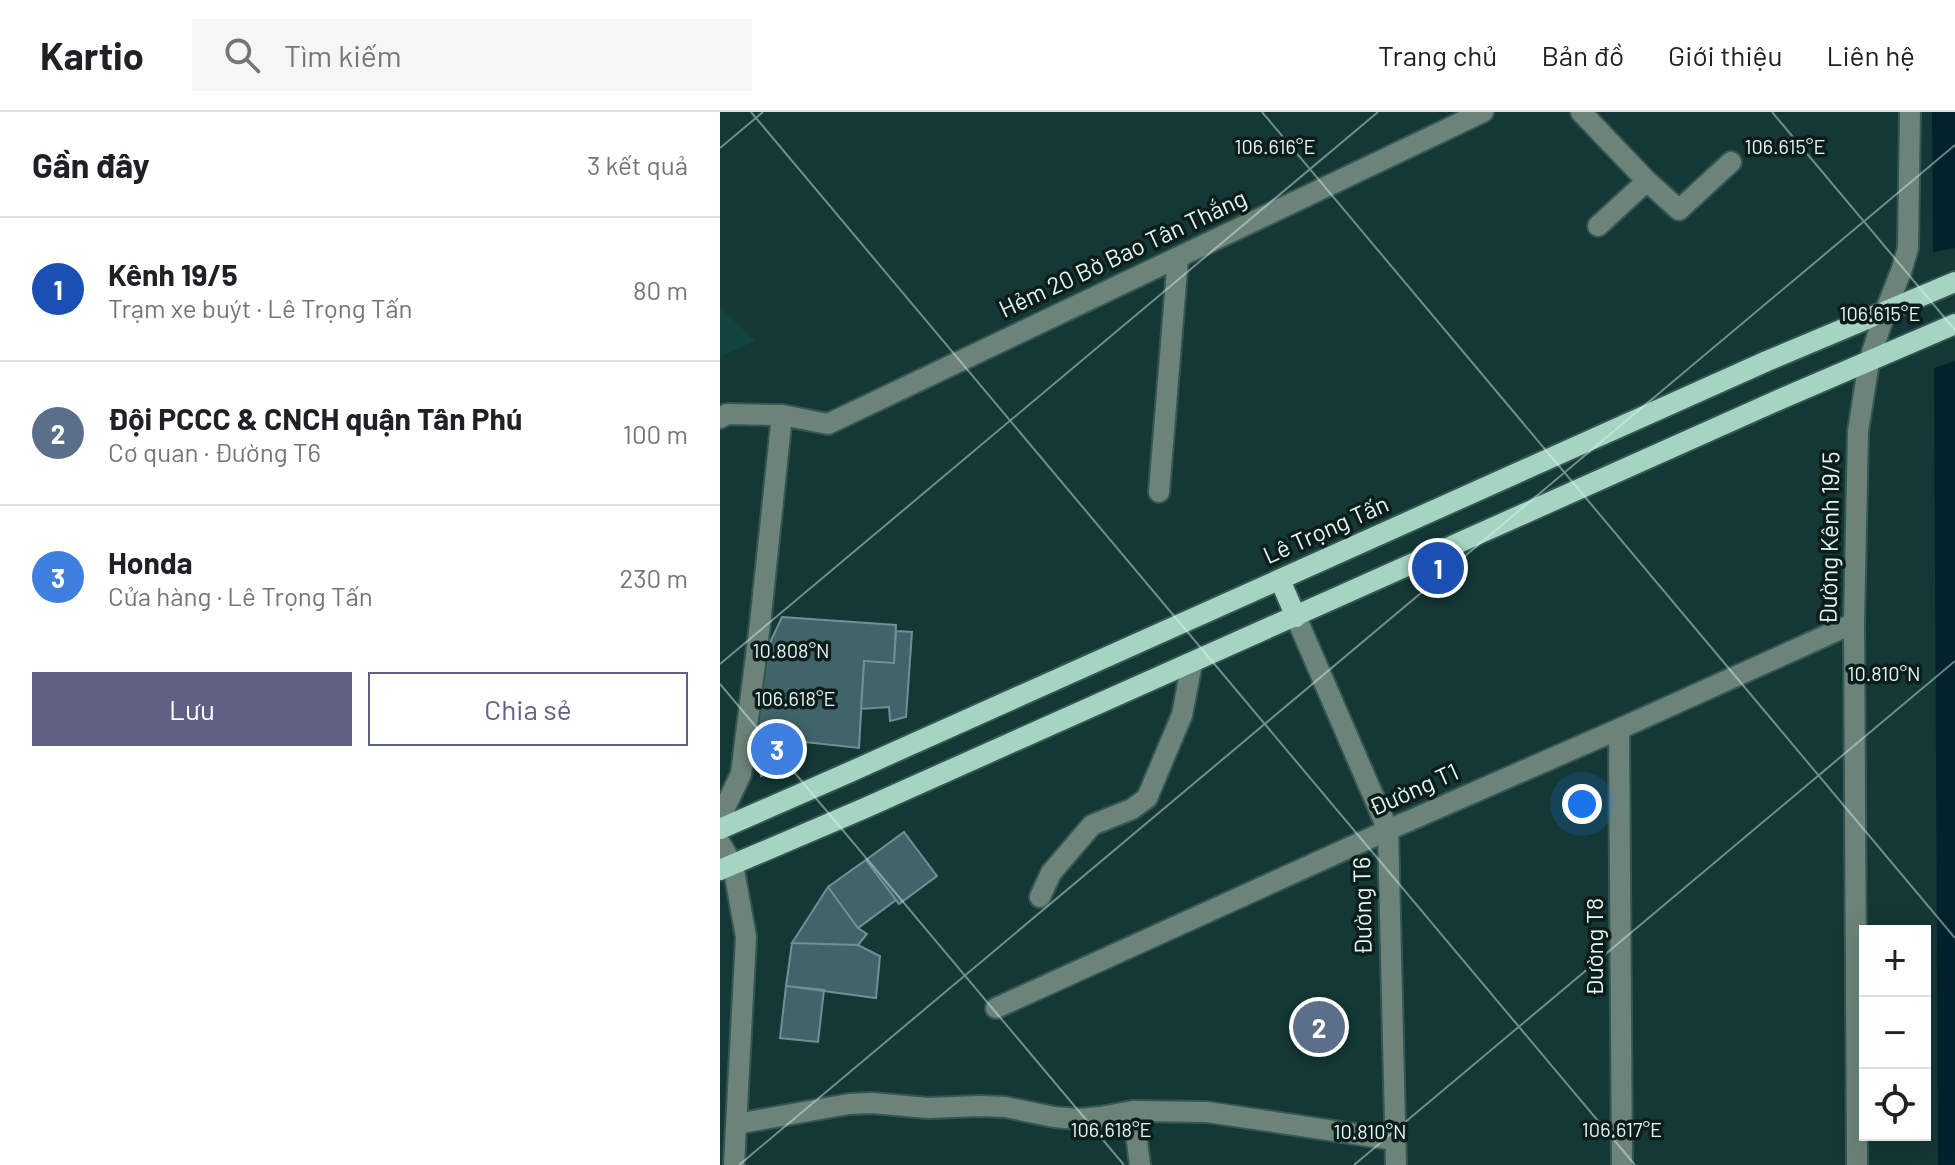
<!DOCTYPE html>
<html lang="vi">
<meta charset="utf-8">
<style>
:root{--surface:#fff;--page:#f6f6f6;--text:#202124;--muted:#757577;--line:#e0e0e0;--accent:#606084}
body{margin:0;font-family:Barlow,sans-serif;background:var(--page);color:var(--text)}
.controls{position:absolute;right:24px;bottom:24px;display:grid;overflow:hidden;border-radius:0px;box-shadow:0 8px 32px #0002}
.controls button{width:72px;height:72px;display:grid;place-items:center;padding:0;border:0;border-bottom:2px solid var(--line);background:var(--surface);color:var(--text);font:40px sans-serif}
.you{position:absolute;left:862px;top:692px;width:28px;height:28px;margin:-20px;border:6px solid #fff;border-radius:50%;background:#1a73e8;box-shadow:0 0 0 12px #1a73e833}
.badge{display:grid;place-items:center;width:52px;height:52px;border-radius:50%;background:var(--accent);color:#fff;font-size:26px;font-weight:700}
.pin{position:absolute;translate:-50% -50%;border:4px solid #fff;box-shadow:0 2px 8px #0006}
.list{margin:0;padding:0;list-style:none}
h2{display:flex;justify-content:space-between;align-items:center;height:104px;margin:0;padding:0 32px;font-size:34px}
h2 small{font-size:26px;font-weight:400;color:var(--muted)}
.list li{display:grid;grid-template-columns:52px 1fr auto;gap:24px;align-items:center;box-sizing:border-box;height:144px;padding:0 32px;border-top:2px solid var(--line)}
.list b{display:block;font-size:30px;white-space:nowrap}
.list p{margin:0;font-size:26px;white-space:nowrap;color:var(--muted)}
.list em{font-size:26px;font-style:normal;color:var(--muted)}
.actions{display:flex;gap:16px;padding:24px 32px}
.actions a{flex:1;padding:18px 0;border:2px solid var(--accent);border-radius:0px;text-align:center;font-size:28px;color:var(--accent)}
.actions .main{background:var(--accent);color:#fff}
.icon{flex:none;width:44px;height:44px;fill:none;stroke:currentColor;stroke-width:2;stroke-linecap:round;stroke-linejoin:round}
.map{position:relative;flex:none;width:1235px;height:1053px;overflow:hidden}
header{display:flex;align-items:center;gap:48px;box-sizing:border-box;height:112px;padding:0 40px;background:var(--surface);border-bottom:2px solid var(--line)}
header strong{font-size:38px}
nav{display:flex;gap:44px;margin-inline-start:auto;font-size:28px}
.search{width:560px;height:72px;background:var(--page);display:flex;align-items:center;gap:20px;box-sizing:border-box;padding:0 28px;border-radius:0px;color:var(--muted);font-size:30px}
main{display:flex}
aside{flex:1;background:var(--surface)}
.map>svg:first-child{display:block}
.built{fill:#11433f}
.water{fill:#04222c}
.building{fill:#406469;stroke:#6c9297;stroke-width:2}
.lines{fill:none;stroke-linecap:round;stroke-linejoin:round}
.minor-casing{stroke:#355754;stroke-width:24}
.major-casing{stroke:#355754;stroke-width:24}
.minor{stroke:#6c8379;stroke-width:20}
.major{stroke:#a5d5c1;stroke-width:20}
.ticks{fill:none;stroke:#e3f7f4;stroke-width:2;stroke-opacity:0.45}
.labels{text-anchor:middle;stroke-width:7;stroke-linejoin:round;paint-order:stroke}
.street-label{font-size:24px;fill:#e3f7f4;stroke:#0d1d1b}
.ticks-label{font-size:20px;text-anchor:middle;fill:#e3f7f4;stroke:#0d1d1b;stroke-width:7;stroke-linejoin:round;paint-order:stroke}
</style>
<header>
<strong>Kartio</strong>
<div class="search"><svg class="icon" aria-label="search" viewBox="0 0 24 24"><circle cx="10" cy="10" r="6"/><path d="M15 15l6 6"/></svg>Tìm kiếm</div>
<nav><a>Trang chủ</a><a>Bản đồ</a><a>Giới thiệu</a><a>Liên hệ</a></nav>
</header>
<main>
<aside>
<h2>Gần đây<small>3 kết quả</small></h2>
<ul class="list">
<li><span class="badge" style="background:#1a4fb4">1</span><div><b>Kênh 19/5</b><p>Trạm xe buýt · Lê Trọng Tấn</p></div><em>80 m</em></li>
<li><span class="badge" style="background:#5c6f8a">2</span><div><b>Đội PCCC &amp; CNCH quận Tân Phú</b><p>Cơ quan · Đường T6</p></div><em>100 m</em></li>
<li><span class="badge" style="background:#3f7fe0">3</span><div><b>Honda</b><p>Cửa hàng · Lê Trọng Tấn</p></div><em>230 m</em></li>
</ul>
<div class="actions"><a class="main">Lưu</a><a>Chia sẻ</a></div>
</aside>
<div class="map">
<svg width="1235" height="1053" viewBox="0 0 1235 1053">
<rect width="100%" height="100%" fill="#143835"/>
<!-- built -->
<path class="built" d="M0,195L35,229L0,245Z"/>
<!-- water -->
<path class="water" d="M1212,0H1235V136L1213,140Z
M1235,249V1053H1218L1214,256Z"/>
<!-- building -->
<path class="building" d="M62,505L176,513L174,551L144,549L139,636L76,629L75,651L41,664L34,615L46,539Z
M176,519L192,520L186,605L170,609L169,595L141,597L144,549L174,551Z
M184,720L217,764L179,792L146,748Z
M146,748L176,788L138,816L108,775Z
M108,775L138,816L147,822L138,833L72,831Z
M72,831L138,833L160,844L156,886L66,874Z
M66,874L104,878L98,930L60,926Z"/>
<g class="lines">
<defs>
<path id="minor" d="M861,0L927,69L878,114
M927,69L959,98L1011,50
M0,306L7,302L62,303L108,312L763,0
M439,380L458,145
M576,505L668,718L676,1053
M899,617L902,1053
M0,706L21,662L40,512L62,303
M0,731L13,753L26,825L14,1053
M320,785L331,761L372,713L412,697L427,686L462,603L472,551
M276,896L668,718L899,617L1134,511
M413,999L420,1053
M16,1012L129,992L152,991L208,996L260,994L285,995L334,1005L358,1007L380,1005L413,999L487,1000L675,1028
M1137,1053L1134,511L1138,319L1149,250L1165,200L1182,157L1188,136L1190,0"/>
<path id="major" d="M560,468L576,505
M0,717L130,660L1047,249L1235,170
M0,758L145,696L1063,286L1235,212"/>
</defs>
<!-- minor casing -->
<use href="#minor" class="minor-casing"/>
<!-- major casing -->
<use href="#major" class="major-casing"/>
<!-- minor -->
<use href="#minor" class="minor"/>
<!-- major -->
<use href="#major" class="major"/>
</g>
<!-- ticks -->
<path class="ticks" d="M31,0L915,1053M542,0L1235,826M1052,0L1235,218M0,36L43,0M0,552L658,0M0,572L404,1053M19,1053L1235,33M634,1053L1235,549"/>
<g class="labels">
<!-- street labels -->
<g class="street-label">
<text transform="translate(403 142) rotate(-25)" y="8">Hẻm 20 Bờ Bao Tân Thắng</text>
<text transform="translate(606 418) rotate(-24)" y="8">Lê Trọng Tấn</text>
<text transform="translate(1110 426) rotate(-89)" y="8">Đường Kênh 19/5</text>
<text transform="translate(694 678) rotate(-24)" y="8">Đường T1</text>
<text transform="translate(643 794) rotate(-91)" y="8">Đường T6</text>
<text transform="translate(875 835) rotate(-90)" y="8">Đường T8</text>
</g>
</g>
<g class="ticks-label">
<text x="555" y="42">106.616°E</text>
<text x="1065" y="42">106.615°E</text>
<text x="1160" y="209">106.615°E</text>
<text x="71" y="546">10.808°N</text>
<text x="1164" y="569">10.810°N</text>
<text x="75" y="594">106.618°E</text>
<text x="391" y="1025">106.618°E</text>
<text x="902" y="1025">106.617°E</text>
<text x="650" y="1027">10.810°N</text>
</g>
</svg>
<div class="controls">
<button>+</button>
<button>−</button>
<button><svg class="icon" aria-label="locate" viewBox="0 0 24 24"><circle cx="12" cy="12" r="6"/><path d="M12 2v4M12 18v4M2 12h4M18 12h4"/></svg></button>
</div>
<div class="you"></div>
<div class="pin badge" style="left:718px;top:456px;background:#1a4fb4">1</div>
<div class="pin badge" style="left:599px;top:915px;background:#5c6f8a">2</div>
<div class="pin badge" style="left:57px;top:637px;background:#3f7fe0">3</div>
</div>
</main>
